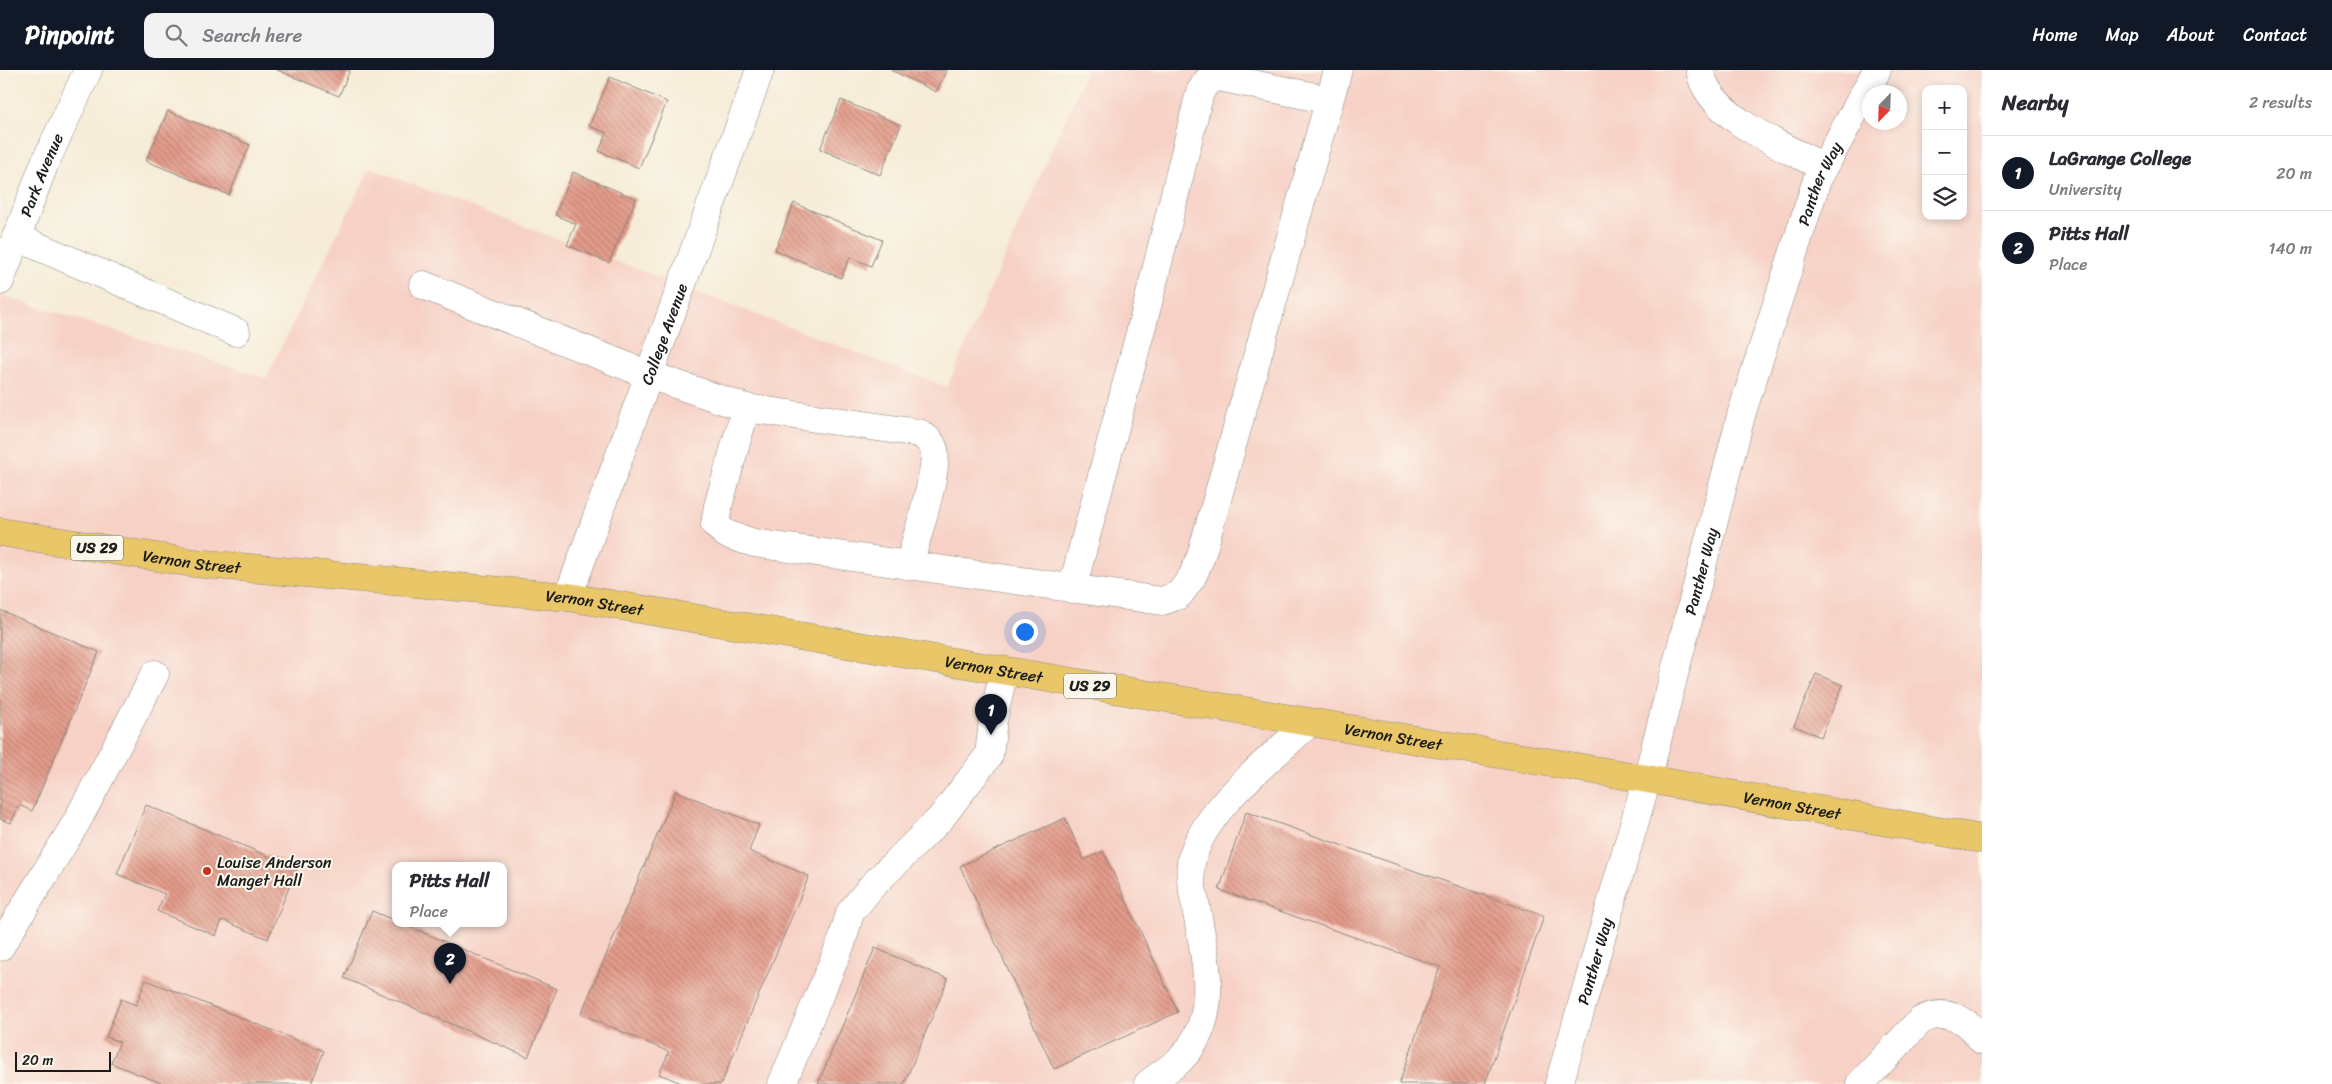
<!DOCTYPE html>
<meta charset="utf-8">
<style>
:root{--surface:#fff;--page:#f2f2f3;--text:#2b2b33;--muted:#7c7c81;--line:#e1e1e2;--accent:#111827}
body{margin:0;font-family:Sriracha,sans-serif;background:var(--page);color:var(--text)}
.controls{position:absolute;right:15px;top:15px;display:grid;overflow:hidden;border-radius:10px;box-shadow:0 2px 8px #0003}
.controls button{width:45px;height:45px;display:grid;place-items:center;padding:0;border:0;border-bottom:1px solid var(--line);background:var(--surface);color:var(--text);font:25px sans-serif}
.compass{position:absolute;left:1862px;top:15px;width:45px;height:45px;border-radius:50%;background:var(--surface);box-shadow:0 2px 8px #0003;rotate:203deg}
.scale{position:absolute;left:15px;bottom:12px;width:96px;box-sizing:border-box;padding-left:5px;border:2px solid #1c1c1c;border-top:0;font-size:14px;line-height:18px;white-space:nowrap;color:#1c1c1c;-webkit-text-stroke:4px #fbf7ec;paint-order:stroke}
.you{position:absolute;left:1024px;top:561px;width:18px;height:18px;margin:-12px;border:4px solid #fff;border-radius:50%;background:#1a73e8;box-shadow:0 0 0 8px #1a73e833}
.badge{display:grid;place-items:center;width:32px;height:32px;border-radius:50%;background:var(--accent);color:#fff;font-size:16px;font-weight:700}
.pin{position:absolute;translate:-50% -41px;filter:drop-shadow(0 1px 2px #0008)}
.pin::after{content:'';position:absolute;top:26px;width:18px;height:15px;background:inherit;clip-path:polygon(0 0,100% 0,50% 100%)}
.popup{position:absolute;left:392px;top:792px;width:115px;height:65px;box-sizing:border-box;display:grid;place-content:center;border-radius:10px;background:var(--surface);filter:drop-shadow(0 1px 4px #0005);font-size:16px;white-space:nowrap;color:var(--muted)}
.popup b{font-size:19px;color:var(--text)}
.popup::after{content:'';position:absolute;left:50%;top:100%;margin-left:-10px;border:10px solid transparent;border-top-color:var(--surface)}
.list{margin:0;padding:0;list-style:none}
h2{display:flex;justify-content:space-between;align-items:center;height:65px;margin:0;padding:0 20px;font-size:21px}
h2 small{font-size:16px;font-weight:400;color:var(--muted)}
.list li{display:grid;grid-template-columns:32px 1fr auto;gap:15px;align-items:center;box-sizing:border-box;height:75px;padding:0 20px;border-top:1px solid var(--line)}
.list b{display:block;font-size:19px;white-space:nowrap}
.list p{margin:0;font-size:16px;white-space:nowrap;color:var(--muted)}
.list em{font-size:16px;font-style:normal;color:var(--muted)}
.icon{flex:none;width:28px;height:28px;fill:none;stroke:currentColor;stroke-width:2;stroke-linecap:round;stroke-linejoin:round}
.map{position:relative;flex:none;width:1982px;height:1014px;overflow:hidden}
header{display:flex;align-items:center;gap:30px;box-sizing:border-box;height:70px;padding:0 25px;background:var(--accent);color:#fff}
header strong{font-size:24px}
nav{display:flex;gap:28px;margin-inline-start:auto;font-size:18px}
.search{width:350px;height:45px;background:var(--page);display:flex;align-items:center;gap:12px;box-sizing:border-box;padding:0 18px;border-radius:10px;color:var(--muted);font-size:19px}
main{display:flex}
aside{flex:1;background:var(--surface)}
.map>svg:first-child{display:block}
.built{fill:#f7d1c6;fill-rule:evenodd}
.building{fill:url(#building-back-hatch)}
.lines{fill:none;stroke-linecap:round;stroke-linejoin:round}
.minor-casing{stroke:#89847a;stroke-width:29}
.major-casing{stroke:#89847a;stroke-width:29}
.minor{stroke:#fff;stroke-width:28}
.major{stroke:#e9c769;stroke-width:28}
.poi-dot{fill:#c8321e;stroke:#fbf7ec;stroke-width:2}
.labels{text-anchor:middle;stroke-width:4;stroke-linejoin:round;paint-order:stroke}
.shield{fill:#fbf7ec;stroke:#5f5e5a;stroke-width:1}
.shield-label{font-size:15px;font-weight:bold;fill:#1c1c1c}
.street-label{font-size:16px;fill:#1c1c1c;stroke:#fbf7ec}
.poi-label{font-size:16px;fill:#1c1c1c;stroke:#fbf7ec;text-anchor:start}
</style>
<header>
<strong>Pinpoint</strong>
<div class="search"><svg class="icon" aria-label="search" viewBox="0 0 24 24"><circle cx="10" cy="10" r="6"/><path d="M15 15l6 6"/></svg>Search here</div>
<nav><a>Home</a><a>Map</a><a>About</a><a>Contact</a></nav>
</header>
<main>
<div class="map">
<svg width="1982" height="1014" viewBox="0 0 1982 1014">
<defs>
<pattern id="building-back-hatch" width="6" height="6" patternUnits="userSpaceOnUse" patternTransform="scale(1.25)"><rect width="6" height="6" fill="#e49c8b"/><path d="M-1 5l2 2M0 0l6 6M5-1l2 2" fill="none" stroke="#b87e71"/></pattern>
</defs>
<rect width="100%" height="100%" fill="#fbf7ec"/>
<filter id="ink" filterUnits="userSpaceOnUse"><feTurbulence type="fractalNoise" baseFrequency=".02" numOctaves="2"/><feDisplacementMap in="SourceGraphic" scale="10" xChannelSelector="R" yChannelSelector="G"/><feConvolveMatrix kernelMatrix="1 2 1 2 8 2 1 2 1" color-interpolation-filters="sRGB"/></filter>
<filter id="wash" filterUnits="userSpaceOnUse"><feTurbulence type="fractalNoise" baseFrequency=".0096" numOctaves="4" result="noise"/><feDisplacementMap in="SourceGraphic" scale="20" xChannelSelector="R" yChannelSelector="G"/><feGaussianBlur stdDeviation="1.12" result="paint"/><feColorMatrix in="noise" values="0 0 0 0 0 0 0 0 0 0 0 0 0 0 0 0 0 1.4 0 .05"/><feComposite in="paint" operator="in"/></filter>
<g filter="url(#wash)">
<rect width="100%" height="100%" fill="#f6ecd7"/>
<!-- built -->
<path class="built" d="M1087,0H1982V1014H0V225L266,308L370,98L947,317ZM1926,19H1963V146H1926ZM1870,22H1900V52H1870ZM396,795H504V853H396Z"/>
<g id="blocks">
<!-- building -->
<path class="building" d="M277,0H350L339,26Z
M891,0H947L936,22Z
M610,7L667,32L639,98L599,81L607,63L589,56Z
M841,30L901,55L880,105L820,79Z
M168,41L250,75L229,125L146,91Z
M573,102L636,129L609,193L567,175L576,154L555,145Z
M794,133L882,170L871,196L850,187L841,208L775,180Z
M0,540L99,582L32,741L19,735L11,753L0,749Z
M1816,604L1843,615L1821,667L1794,656Z
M676,721L759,755L749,781L809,806L721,1014H684L659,1004L669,982L581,944Z
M146,735L297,798L268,869L222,850L216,866L157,841L165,824L117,804Z
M1246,742L1544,846L1485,1014H1399L1440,897L1219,820Z
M1065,748L1084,790L1103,781L1178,942L1054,999L960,796Z
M372,841L557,919L528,987L344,908Z
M875,878L948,909L904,1014H818Z
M146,910L324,981L311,1014H163L111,993L120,972L106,967L121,929L136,935Z"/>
</g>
</g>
<g filter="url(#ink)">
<use href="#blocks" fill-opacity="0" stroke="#89847a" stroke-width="1"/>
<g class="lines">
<defs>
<g id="minor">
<path d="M1700,0C1707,47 1785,77 1824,97"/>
<path d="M16,167L236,262"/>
<path id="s1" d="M0,211L44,95L88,0"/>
<path d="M423,215L649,305L746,338L718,436L715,454L726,464L754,473L1162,531L1179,525L1192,507L1201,486L1338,0"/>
<path d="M746,338L919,363C925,367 932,371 934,380C939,401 915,471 909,496"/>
<path d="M1072,519L1149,229L1200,22L1207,11L1219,7L1329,30"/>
<path id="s2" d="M568,527L760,0"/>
<path d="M0,877L76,753L155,604"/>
<path d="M782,1014L842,871L850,843L871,817L940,749L989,685L993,650L1004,601"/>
<path d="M1148,1014C1158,1006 1171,998 1181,989C1222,947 1205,889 1196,837C1193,821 1187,801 1193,785C1208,736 1272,688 1309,653"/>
<path id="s3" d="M1559,1014L1647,709L1742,342L1817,110L1877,0"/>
<path d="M1860,1014L1920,951C1945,937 1967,949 1982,970"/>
</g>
<g id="major">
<path id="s4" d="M0,462L194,493L568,527L1647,709L1982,769"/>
</g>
</defs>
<!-- minor casing -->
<use href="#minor" class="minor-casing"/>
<!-- major casing -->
<use href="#major" class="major-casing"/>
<!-- minor -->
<use href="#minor" class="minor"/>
<!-- major -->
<use href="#major" class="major"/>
</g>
</g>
<!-- markers -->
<circle class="poi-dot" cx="207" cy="801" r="5"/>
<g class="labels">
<!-- shield labels -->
<g class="shield">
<rect x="71" y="465.5" width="52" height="25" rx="4"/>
<rect x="1064" y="603.5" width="52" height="25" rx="4"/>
</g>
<g class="shield-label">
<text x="97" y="483">US 29</text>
<text x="1090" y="621">US 29</text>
</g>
<!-- street labels -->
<g class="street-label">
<text dy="6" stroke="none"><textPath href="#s1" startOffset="114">Park Avenue</textPath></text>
<text dy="6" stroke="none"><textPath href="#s3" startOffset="938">Panther Way</textPath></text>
<text dy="6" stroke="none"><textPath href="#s2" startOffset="280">College Avenue</textPath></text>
<text dy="6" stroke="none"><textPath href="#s4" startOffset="194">Vernon Street</textPath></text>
<text dy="6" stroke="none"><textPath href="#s3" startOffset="532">Panther Way</textPath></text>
<text dy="6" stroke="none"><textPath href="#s4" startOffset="599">Vernon Street</textPath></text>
<text dy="6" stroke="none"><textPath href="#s4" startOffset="1004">Vernon Street</textPath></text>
<text dy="6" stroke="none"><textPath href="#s4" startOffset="1409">Vernon Street</textPath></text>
<text dy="6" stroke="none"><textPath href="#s4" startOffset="1814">Vernon Street</textPath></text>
<text dy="6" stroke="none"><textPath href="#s3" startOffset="128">Panther Way</textPath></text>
</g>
<!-- poi labels -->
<g class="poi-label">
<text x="217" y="798">Louise Anderson<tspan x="217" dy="18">Manget Hall</tspan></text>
</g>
</g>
</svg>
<div class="controls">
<button>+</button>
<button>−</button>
<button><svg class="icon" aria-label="layers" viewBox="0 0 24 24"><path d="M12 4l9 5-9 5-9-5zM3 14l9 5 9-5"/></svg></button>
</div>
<svg class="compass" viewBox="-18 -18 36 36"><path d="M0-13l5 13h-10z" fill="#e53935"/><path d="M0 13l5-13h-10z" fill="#7c7c81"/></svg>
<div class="scale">20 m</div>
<div class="you"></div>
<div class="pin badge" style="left:991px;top:665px">1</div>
<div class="pin badge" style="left:450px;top:914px">2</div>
<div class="popup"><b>Pitts Hall</b>Place</div>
</div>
<aside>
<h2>Nearby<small>2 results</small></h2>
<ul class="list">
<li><span class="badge">1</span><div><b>LaGrange College</b><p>University</p></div><em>20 m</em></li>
<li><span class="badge">2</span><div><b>Pitts Hall</b><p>Place</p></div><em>140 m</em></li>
</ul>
</aside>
</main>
